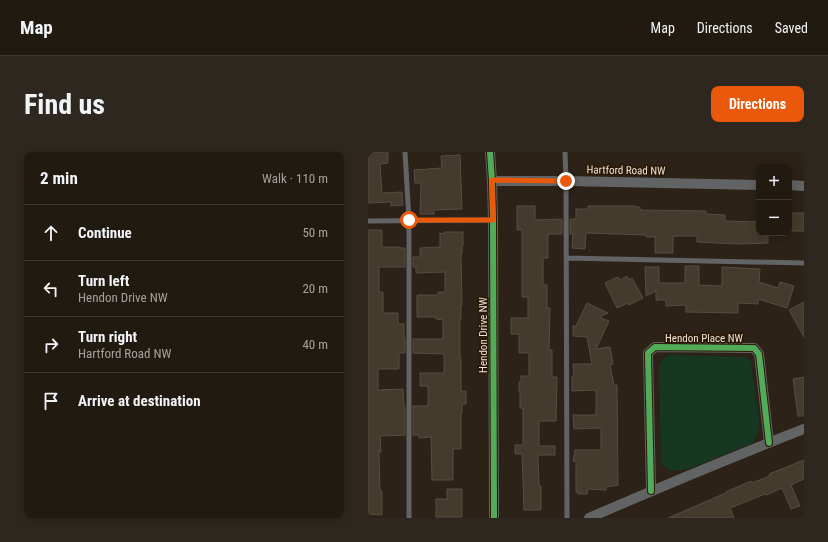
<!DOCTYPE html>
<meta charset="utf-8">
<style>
:root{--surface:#211a11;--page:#2d271f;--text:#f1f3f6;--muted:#a2a19f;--line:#3e3831;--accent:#ea580c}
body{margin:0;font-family:"Roboto Condensed",sans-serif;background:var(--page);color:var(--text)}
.controls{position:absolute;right:12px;top:12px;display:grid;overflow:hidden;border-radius:8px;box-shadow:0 2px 10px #0003}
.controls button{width:36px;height:36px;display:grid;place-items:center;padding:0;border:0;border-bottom:1px solid var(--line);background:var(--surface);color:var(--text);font:20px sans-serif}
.stop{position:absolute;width:12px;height:12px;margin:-9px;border:3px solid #ea580c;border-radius:50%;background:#fff}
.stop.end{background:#ea580c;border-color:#fff;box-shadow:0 1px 4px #0008}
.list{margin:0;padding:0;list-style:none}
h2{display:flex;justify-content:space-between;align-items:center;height:52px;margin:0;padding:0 16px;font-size:17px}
h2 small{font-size:13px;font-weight:400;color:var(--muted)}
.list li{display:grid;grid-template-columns:26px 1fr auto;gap:12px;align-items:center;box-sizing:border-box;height:56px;padding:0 16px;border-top:1px solid var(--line)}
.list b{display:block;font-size:15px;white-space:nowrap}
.list p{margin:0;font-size:13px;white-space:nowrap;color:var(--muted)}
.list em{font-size:13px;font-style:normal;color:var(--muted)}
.icon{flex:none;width:22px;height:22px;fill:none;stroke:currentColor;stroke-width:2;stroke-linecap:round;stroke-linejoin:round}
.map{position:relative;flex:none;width:436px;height:366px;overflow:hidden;border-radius:8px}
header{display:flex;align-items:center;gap:24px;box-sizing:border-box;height:56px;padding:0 20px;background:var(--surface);border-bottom:1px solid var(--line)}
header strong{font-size:19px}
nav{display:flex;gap:22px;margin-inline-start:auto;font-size:14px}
.intro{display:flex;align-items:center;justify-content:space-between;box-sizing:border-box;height:96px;padding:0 24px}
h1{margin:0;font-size:28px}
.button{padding:10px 18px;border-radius:8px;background:var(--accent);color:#fff;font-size:14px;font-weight:700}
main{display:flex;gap:24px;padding:0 24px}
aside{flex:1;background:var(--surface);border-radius:8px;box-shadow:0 2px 10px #0003}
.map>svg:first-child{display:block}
.green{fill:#163822}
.building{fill:#453b2c;stroke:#564d44}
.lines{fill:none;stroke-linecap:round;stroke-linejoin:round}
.lane{stroke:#626364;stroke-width:5}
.street{stroke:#626364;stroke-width:10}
.cycleway-casing{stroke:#2a1a05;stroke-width:8}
.cycleway{stroke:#51ab58;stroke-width:6}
.route{stroke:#ea580c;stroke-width:5}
.labels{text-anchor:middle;stroke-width:3.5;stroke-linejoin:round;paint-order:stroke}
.street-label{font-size:11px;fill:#eee2d6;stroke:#2a1a05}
</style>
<header>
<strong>Map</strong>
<nav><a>Map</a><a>Directions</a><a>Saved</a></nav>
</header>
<div class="intro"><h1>Find us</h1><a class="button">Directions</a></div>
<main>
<aside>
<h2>2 min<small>Walk · 110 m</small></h2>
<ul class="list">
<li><svg class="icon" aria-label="ahead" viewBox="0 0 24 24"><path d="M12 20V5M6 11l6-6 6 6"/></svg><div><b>Continue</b></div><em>50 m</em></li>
<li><svg class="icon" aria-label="left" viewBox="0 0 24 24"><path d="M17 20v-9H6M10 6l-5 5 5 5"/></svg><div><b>Turn left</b><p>Hendon Drive NW</p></div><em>20 m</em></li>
<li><svg class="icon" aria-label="right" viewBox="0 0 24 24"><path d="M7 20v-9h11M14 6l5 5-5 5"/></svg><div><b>Turn right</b><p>Hartford Road NW</p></div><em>40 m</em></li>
<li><svg class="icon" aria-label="arrive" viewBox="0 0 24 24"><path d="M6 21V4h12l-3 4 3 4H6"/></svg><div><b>Arrive at destination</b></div></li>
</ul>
</aside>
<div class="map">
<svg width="436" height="366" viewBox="0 0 436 366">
<rect width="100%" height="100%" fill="#2c2217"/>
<!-- green -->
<path class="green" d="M300,203L378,205L383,210L392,275L385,291L320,317L302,319L293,312L291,211Z"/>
<!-- building -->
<path class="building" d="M5,0H20V11L12,12L14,41L34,40L35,53L23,54V50L0,51V1H5Z
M92,3L94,57L66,58V62H52L53,31H47L46,18L74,16L73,4Z
M149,54H167V68L194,67V82H180V106H175V133H179V156H182L181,198H184V225H189L188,269H171V294H187V303H170L171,334H173V358H156L154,302H147V293H155V256H152V239H151V230H153V224H161V201H151V182H143V166H160V145H154V78H149Z
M220,54H267V55H272V58L338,59V62L357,63V69L391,70V81H400V91L369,92L329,90V84H305V101H287V85H278V83L218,81L217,97L204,96L205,82H202V67H208V57H220Z
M421,61H436V79H421Z
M0,78H14V95H32V96H37V115H11V140H15V161H30V172H36V186H37V201H31V217H10V238L35,237L36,254H37V283L12,284L13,300H11L12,339H14V363L0,362Z
M76,80H95V94H94V102H93L94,153H93V167H92V207H93V239H98V252H94V262H93V297H85V328H64L63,285L51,286V283H45V254H60V234H52V221H76V202L45,201V187H75V168L68,167V165H49V143H70V140H77V120L48,121V115H45V105H52V96L72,95V81L76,82Z
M317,114H331V133L354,134V115L392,117L391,130L410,136L412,130L426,134L419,156L390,147V152L370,151V161L318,160V153L298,154V148H288V139L278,144L277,115H291V131H317Z
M259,124L261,128L264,126L275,146L261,153L260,151L249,156L237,131L250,125L252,128Z
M436,150V185L421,158Z
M219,151L240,161L231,165L241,169L228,197L242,195L245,212L242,213L246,233H249L250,333L238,335V338L220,337L219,342H210V340H208V309H205L207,298H233V276L206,277L205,263H228V238L204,239V224H206L205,212H224L219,185L205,184V174H208Z
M436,225V264H430L425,227Z
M436,308V327L423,333L432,354L423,357L414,336L398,343L397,342L362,356L366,366H300L358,341V340L383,329L384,331L402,324L401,322Z
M79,337H94V365H68V347H79Z"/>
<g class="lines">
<!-- lane -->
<path class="lane" d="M37,0L41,68V366
M197,0L198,29L199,366
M0,69L125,68
M198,106L436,111"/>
<!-- street -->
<path class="street" d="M122,0L124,29L125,68L126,366
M124,29H198L391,33
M421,33L436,34
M283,339L280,201L287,195L386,196L391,202L401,291
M221,366C292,335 364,305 436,277"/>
<defs>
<path id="cycleway" d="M122,0L124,29L125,68L126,366
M283,339L280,201L287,195L386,196L391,202L401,291"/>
</defs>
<!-- cycleway casing -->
<use href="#cycleway" class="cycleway-casing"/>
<!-- cycleway -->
<use href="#cycleway" class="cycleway"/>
</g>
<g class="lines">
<!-- route -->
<path class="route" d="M41,68H125L124,28L198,29"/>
</g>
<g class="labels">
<!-- street labels -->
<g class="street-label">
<text transform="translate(258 18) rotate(1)" y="4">Hartford Road NW</text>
<text transform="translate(115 183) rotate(-90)" y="4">Hendon Drive NW</text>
<text x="336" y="190">Hendon Place NW</text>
</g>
</g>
</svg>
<div class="controls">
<button>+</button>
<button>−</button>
</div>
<div class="stop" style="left:41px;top:68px"></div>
<div class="stop end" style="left:198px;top:29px"></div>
</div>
</main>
